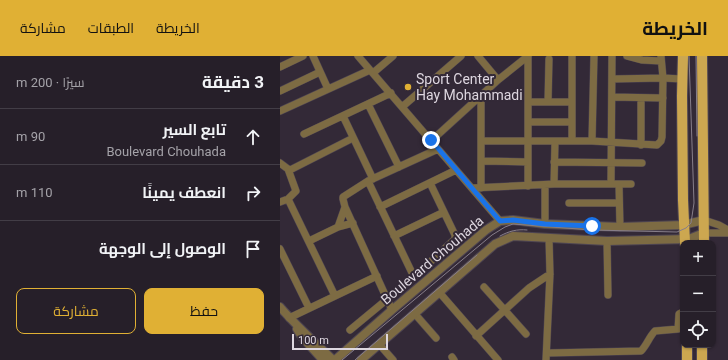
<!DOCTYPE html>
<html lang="ar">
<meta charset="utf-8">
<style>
:root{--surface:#261f29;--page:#322c35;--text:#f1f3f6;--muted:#a4a2a8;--line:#423d46;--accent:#e0b034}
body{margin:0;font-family:Roboto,Cairo,sans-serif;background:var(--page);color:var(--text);direction:rtl}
.controls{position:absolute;right:12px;bottom:12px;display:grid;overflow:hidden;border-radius:8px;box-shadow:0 1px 3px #0004}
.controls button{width:36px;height:36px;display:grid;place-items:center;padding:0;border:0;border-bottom:1px solid var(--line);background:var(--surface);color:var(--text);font:20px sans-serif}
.scale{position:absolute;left:12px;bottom:10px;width:96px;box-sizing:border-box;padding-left:4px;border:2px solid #ded7e0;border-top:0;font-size:11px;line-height:14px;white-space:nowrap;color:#ded7e0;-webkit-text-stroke:3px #332937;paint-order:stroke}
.stop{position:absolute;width:12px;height:12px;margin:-9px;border:3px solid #1a73e8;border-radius:50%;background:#fff}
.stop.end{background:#1a73e8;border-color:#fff;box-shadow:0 1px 4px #0008}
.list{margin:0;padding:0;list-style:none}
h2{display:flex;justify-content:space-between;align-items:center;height:52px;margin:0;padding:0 16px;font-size:17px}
h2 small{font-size:13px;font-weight:400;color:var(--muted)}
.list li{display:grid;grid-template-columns:26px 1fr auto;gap:12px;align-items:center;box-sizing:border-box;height:56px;padding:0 16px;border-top:1px solid var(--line)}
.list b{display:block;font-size:15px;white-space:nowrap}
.list p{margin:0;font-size:13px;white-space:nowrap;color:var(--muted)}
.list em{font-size:13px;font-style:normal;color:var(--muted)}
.actions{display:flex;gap:8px;padding:12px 16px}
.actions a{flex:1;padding:9px 0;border:1px solid var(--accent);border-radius:8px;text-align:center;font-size:14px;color:var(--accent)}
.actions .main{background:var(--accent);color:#111}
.icon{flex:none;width:22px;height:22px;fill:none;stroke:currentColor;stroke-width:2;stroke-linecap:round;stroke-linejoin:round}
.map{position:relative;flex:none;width:448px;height:304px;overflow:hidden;direction:ltr}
header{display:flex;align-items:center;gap:24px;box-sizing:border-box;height:56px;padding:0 20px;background:var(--accent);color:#111}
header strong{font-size:19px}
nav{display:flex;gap:22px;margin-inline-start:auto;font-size:14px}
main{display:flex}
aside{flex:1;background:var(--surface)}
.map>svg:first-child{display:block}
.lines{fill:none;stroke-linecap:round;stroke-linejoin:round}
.minor-casing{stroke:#4e4552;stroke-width:8}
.tertiary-casing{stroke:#4e4552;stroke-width:10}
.primary-casing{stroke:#4e4552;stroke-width:12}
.minor{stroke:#7d6b43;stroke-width:7}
.tertiary{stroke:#7d6b43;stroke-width:8}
.primary{stroke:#cca750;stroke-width:10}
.tram{stroke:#877e8a;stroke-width:1}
.route{stroke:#1a73e8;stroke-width:5}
.poi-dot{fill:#e0b034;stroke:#332937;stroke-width:1.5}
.labels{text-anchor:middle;stroke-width:4;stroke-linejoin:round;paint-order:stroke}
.poi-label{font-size:14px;fill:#ded7e0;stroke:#332937;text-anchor:start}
.street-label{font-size:14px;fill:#ded7e0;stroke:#332937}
</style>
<header>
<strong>الخريطة</strong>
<nav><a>الخريطة</a><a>الطبقات</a><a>مشاركة</a></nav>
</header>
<main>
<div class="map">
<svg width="448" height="304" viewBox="0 0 448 304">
<rect width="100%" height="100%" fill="#332937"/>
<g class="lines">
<defs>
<path id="minor" d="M33,0L48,33
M78,0L220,165
M198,0L218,24
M248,0V130
M347,0L362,4L381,5
M0,11L23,0
M93,17L113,0
M332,23L383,22L402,23
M0,35L40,16
M332,41L383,42
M361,42V89
M248,46H291
M268,46L269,3
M88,48L119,111
M122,51L181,0
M0,55L90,14
M63,60L93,123
M248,66H292
M24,78L111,37
M151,85L218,24L248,0
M201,85H312L377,89L381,85L382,81L383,22L381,0
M292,85V0
M312,85L314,0
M201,105L248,106
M274,106L362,107
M0,107L8,113L10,114L73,82
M88,125L134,221
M274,128L275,86
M331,128L332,0
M339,128L340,171
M265,129V168
M192,132L274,128H351
M201,132V40
M8,143L55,240
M0,146L8,143L16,135L8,113
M289,147H339
M100,151L176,114
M424,164L439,169L448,174
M58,171L73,167
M424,177H448
M114,180L164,156
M29,185L58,171L65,151
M327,185L328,239
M0,193L29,252
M204,231L246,278
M159,236L218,304
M112,254L65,151L63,143V141L88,125L158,93
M135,258L156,282
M9,262L97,220
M70,274L134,221L175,183V179L150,127
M196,280L249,232L270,218
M99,288L113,304
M267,297L361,295C367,289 369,281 375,275L398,273L399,258L403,256
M172,301L174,304
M266,304L270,218L269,182"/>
<path id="tertiary" d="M0,251C16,270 35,286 53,304
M17,273L22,281L43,304
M55,304L112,254L206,174L220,165L233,164L265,168L340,171L403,169L424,164
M81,304L215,188L233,180L327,185L409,183L424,177"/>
<path id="primary" d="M403,0L402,40L403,144L405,187
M422,0L424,187
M407,289V304
M422,304V289"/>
</defs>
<!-- minor casing -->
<use href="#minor" class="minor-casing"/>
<!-- tertiary casing -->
<use href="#tertiary" class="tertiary-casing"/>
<!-- primary casing -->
<use href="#primary" class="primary-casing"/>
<!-- minor -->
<use href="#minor" class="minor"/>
<!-- tertiary -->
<use href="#tertiary" class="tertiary"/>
<!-- primary -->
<use href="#primary" class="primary"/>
<!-- tram -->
<path class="tram" d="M416,0L417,80
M220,180C229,175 237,173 247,174
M62,304L212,179L225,171L233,168L312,174L397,176L406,172L411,167L414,147L409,0
M75,304L197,199"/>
</g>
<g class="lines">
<!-- route -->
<path class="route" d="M151,84L220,165L233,164L265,168L312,170"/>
</g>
<!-- markers -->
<circle class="poi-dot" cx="128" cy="31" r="4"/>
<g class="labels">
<!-- poi labels -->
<g class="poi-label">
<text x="136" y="28">Sport Center<tspan x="136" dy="16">Hay Mohammadi</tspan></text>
</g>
<!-- street labels -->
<g class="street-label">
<text transform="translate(152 204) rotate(-40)" y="5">Boulevard Chouhada</text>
</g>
</g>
</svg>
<div class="controls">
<button>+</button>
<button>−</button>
<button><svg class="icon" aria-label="locate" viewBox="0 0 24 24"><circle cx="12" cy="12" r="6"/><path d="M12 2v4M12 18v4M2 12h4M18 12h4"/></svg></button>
</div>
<div class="scale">100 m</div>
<div class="stop" style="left:312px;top:170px"></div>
<div class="stop end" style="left:151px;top:84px"></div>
</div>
<aside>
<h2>3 دقيقة<small>سيرًا · 200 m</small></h2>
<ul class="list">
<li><svg class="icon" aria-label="ahead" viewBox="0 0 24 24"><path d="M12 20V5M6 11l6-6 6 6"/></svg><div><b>تابع السير</b><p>Boulevard Chouhada</p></div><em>90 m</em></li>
<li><svg class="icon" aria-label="right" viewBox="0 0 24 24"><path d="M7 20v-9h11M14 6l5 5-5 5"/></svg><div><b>انعطف يمينًا</b></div><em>110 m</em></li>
<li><svg class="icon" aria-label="arrive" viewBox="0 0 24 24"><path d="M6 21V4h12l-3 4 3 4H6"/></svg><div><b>الوصول إلى الوجهة</b></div></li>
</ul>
<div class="actions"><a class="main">حفظ</a><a>مشاركة</a></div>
</aside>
</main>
